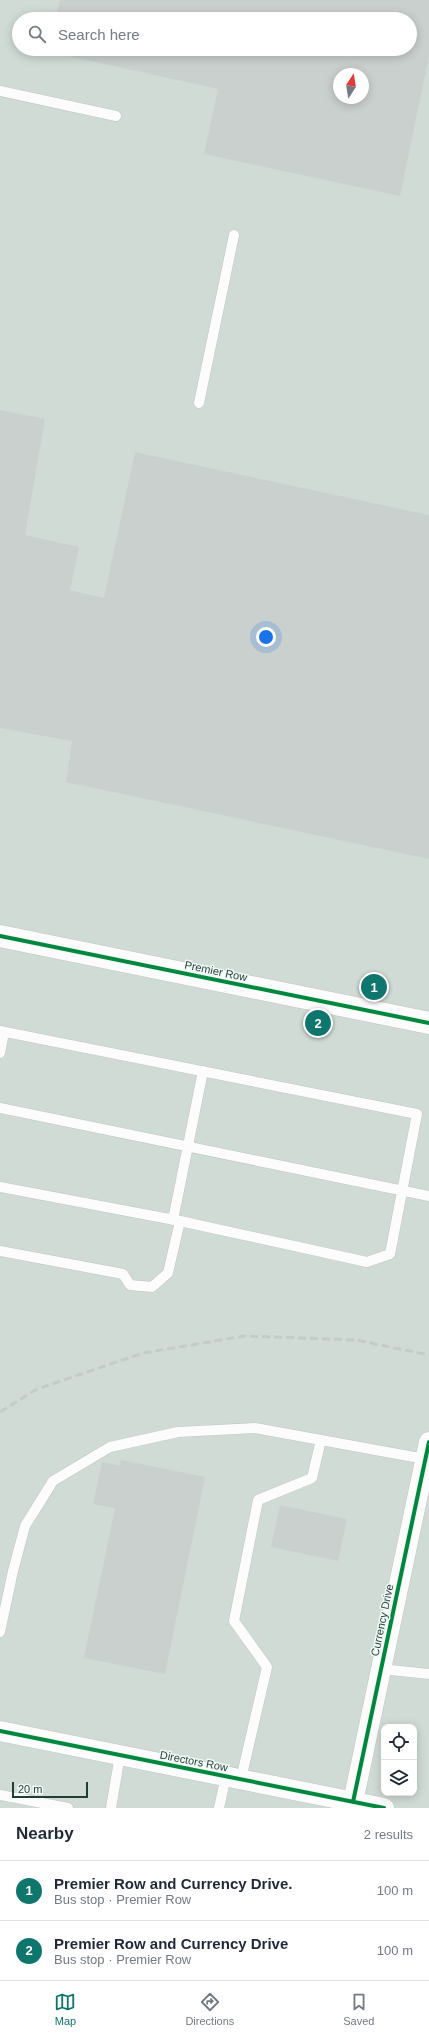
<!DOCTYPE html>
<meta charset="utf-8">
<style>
:root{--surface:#fff;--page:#f6f6f7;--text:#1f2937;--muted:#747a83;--line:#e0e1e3;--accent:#0f766e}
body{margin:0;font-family:Helvetica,sans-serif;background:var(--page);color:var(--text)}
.controls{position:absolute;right:12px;bottom:12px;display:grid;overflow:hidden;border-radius:8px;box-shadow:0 2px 10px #0003}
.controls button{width:36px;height:36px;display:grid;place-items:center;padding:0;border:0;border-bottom:1px solid var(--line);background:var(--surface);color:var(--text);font:20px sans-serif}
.compass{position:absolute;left:333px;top:68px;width:36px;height:36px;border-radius:50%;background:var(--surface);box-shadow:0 2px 10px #0003;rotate:12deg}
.scale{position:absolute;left:12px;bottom:10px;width:76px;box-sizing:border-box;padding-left:4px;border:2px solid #1f3e36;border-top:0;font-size:11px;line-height:14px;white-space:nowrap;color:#1f3e36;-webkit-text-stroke:3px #f1f8f5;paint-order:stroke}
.you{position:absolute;left:266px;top:637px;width:14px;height:14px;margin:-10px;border:3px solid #fff;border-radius:50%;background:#1a73e8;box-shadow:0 0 0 6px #1a73e833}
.badge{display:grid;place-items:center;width:26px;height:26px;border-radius:50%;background:var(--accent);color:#fff;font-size:13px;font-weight:700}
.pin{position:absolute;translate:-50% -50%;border:2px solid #fff;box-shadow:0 1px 4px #0006}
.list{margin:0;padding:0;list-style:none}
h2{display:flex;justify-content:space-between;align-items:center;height:52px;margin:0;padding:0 16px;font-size:17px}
h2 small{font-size:13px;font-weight:400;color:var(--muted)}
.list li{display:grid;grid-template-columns:26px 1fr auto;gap:12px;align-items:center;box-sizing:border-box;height:60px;padding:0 16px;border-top:1px solid var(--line)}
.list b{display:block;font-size:15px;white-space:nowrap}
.list p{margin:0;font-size:13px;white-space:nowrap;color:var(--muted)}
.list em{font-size:13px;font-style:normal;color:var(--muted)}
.icon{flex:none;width:22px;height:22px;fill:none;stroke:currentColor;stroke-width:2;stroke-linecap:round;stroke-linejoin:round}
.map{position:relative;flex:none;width:429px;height:1808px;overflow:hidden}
.search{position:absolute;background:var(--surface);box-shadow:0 2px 10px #0003;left:12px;right:12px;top:12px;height:44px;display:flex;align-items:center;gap:10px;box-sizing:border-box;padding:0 14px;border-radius:22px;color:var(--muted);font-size:15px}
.sheet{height:172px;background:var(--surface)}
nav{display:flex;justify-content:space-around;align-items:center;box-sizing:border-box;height:56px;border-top:1px solid var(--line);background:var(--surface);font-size:11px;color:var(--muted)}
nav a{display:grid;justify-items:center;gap:2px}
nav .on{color:var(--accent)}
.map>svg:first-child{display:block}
.built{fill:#d0dbd6;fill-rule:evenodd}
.building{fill:#cad0ce;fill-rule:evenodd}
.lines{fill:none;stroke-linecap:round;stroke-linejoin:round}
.service-casing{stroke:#c0c6c3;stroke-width:11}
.minor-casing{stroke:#c0c6c3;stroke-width:21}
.tertiary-casing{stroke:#c0c6c3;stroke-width:23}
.service{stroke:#fbfcfb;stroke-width:10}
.minor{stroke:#fbfcfb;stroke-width:20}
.tertiary{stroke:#fbfcfb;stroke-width:22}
.rail{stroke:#c6cbca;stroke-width:3;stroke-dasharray:8 4;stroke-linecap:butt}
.cycleway-casing{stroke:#f1f8f5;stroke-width:6}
.cycleway{stroke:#00873e;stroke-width:4}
.labels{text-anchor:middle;stroke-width:3;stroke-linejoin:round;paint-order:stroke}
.street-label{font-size:11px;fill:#1f3e36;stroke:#f1f8f5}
</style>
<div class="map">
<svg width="429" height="1808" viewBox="0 0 429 1808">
<rect width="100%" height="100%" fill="#e3e9e6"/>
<!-- built -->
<path class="built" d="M0,0H429V1808H0ZM19,19H410V49H19ZM339,74H363V98H339ZM384,1727H414V1793H384Z"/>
<!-- building -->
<path class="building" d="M60,0H429V56L400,196L204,154L218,89L50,52V49H410V19H56ZM339,74H363V98H339Z
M0,410L45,419L25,535L79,547L70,590L104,598L135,452L429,515V859L66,782L72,741L0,728Z
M121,1460L205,1477L165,1674L84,1658L115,1508L93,1504L102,1462L120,1466Z
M280,1505L347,1519L338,1561L271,1547Z"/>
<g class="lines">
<defs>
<path id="service" d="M0,91L116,116
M199,403L234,235
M0,1031L417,1114L390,1254L367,1262L180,1221L168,1273L152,1287L130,1285L123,1274L0,1251
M0,1053L4,1032
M0,1108L429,1196
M0,1187L180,1221
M173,1220L203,1071
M0,1632L13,1571L25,1526L53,1481L110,1447L178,1432L255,1428L425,1459
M381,1669L429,1674
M241,1779L267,1667L234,1621L258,1500L312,1478L321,1440
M0,1795L68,1808
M111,1808L120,1755
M219,1808L226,1776"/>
<path id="minor" d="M0,1731L384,1808
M353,1802L429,1442"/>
<path id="tertiary" d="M0,936L429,1023"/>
</defs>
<!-- service casing -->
<use href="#service" class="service-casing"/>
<!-- minor casing -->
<use href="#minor" class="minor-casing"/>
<!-- tertiary casing -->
<use href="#tertiary" class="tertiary-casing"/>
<!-- service -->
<use href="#service" class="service"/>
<!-- minor -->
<use href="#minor" class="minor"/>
<!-- tertiary -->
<use href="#tertiary" class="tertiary"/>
<!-- rail -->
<path class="rail" d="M0,1412L37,1389L143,1353L245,1336L356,1340L429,1355"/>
<defs>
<path id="cycleway" d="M0,936L429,1023
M0,1731L384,1808
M353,1802L429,1442"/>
</defs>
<!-- cycleway casing -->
<use href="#cycleway" class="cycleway-casing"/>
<!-- cycleway -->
<use href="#cycleway" class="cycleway"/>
</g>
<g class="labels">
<!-- street labels -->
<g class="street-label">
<text transform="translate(216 971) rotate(12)" y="4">Premier Row</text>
<text transform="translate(382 1620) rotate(-78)" y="4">Currency Drive</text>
<text transform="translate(194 1761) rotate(11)" y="4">Directors Row</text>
</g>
</g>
</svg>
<div class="controls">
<button><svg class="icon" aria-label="locate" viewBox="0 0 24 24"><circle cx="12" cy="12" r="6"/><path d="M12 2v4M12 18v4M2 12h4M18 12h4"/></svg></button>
<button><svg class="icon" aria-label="layers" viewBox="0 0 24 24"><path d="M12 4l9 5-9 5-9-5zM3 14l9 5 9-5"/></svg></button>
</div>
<svg class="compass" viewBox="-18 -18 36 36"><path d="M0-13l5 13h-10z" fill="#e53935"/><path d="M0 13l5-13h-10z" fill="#747a83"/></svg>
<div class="scale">20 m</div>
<div class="you"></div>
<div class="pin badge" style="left:374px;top:987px">1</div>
<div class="pin badge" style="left:318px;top:1023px">2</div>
<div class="search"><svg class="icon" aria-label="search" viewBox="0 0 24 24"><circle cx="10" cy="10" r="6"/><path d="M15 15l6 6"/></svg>Search here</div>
</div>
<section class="sheet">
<h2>Nearby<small>2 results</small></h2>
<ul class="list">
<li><span class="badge">1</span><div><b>Premier Row and Currency Drive.</b><p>Bus stop · Premier Row</p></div><em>100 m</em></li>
<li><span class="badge">2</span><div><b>Premier Row and Currency Drive</b><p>Bus stop · Premier Row</p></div><em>100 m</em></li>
</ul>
</section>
<nav>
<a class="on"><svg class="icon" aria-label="map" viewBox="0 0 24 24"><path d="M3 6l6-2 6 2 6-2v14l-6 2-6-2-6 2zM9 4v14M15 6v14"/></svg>Map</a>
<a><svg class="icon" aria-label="directions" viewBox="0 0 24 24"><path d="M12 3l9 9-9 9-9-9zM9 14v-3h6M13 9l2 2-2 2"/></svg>Directions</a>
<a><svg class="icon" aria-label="saved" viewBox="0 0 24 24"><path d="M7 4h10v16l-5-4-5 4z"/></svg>Saved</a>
</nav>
